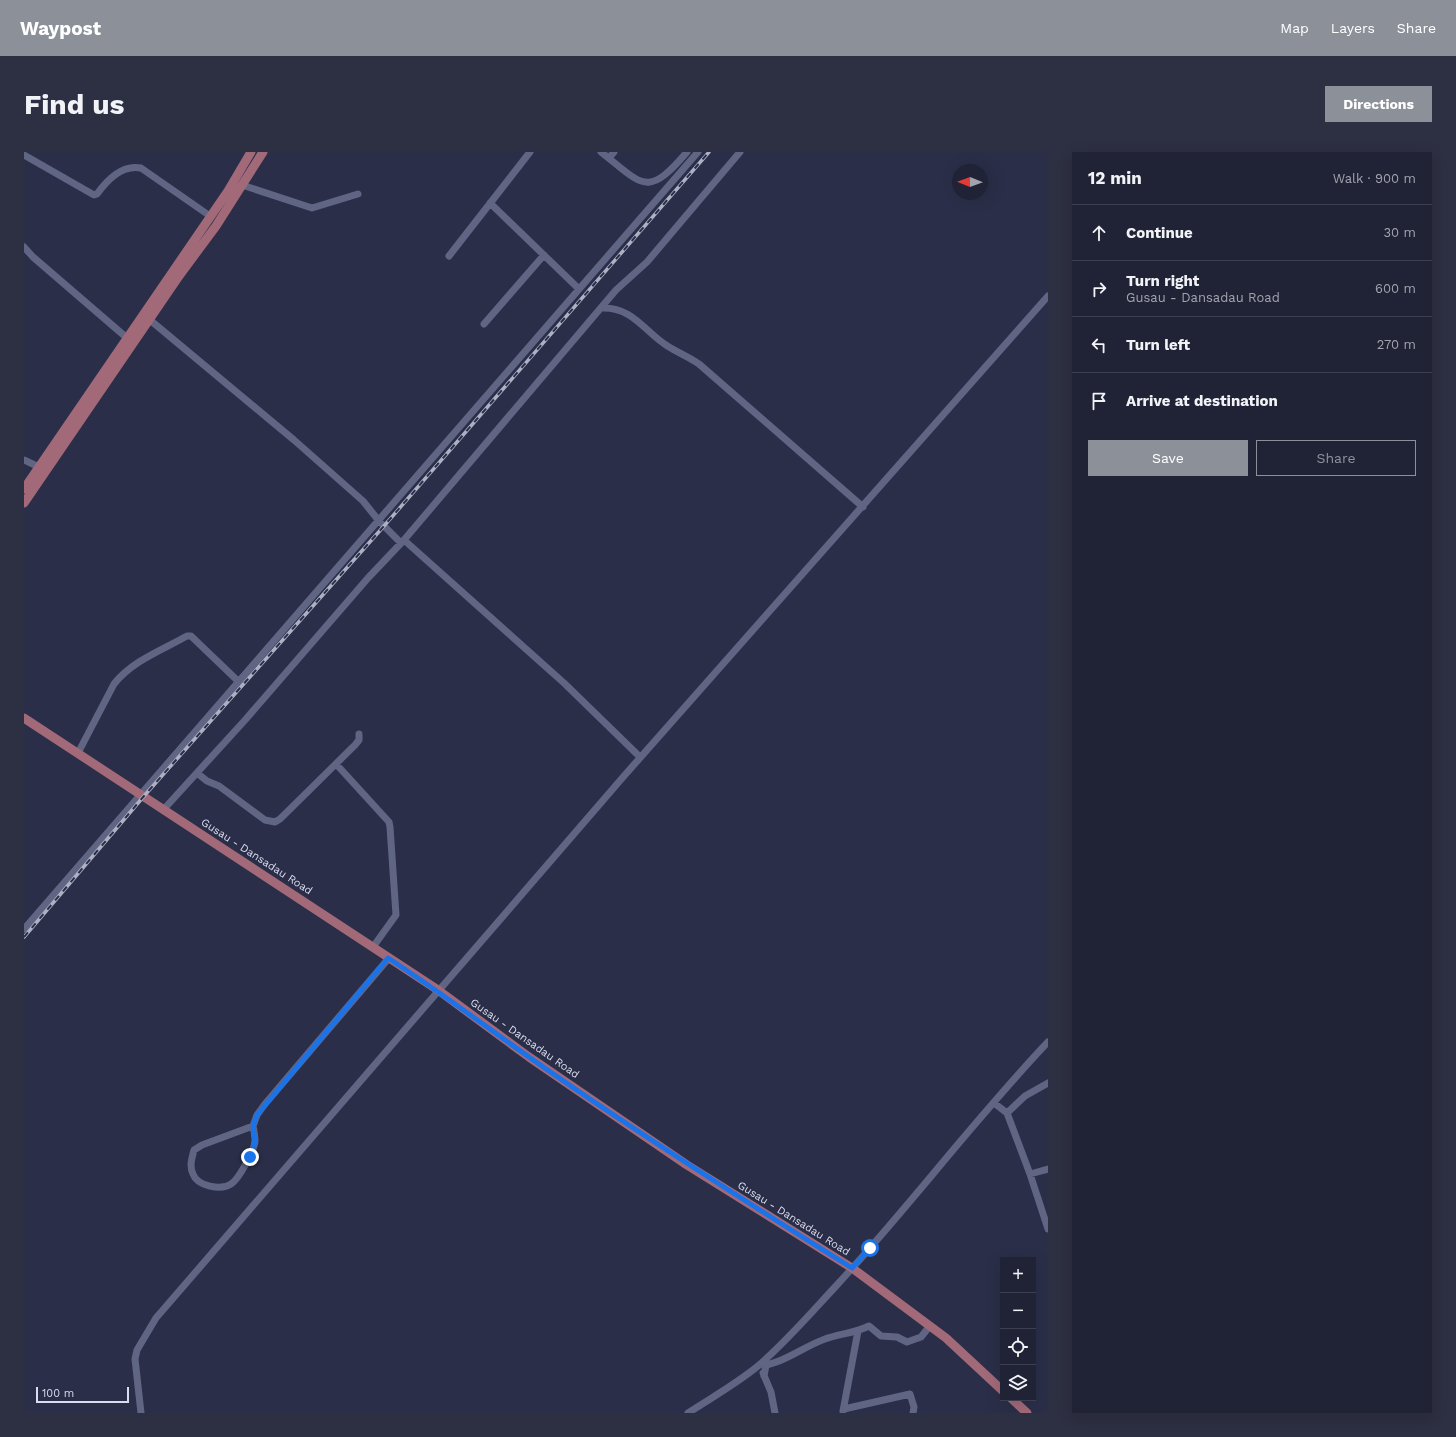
<!DOCTYPE html>
<meta charset="utf-8">
<style>
:root{--surface:#202236;--page:#2d2f42;--text:#f1f3f6;--muted:#a2a4ad;--line:#3d3f51;--accent:#8c9099}
body{margin:0;font-family:"Work Sans",sans-serif;background:var(--page);color:var(--text)}
.controls{position:absolute;right:12px;bottom:12px;display:grid;overflow:hidden;border-radius:0px;box-shadow:0 4px 16px #0002}
.controls button{width:36px;height:36px;display:grid;place-items:center;padding:0;border:0;border-bottom:1px solid var(--line);background:var(--surface);color:var(--text);font:20px sans-serif}
.compass{position:absolute;left:928px;top:12px;width:36px;height:36px;border-radius:50%;background:var(--surface);box-shadow:0 4px 16px #0002;rotate:271deg}
.scale{position:absolute;left:12px;bottom:10px;width:93px;box-sizing:border-box;padding-left:4px;border:2px solid #daddee;border-top:0;font-size:11px;line-height:14px;white-space:nowrap;color:#daddee;-webkit-text-stroke:3px #2a2e48;paint-order:stroke}
.stop{position:absolute;width:12px;height:12px;margin:-9px;border:3px solid #1a73e8;border-radius:50%;background:#fff}
.stop.end{background:#1a73e8;border-color:#fff;box-shadow:0 1px 4px #0008}
.list{margin:0;padding:0;list-style:none}
h2{display:flex;justify-content:space-between;align-items:center;height:52px;margin:0;padding:0 16px;font-size:17px}
h2 small{font-size:13px;font-weight:400;color:var(--muted)}
.list li{display:grid;grid-template-columns:26px 1fr auto;gap:12px;align-items:center;box-sizing:border-box;height:56px;padding:0 16px;border-top:1px solid var(--line)}
.list b{display:block;font-size:15px;white-space:nowrap}
.list p{margin:0;font-size:13px;white-space:nowrap;color:var(--muted)}
.list em{font-size:13px;font-style:normal;color:var(--muted)}
.actions{display:flex;gap:8px;padding:12px 16px}
.actions a{flex:1;padding:9px 0;border:1px solid var(--accent);border-radius:0px;text-align:center;font-size:14px;color:var(--accent)}
.actions .main{background:var(--accent);color:#fff}
.icon{flex:none;width:22px;height:22px;fill:none;stroke:currentColor;stroke-width:2;stroke-linecap:round;stroke-linejoin:round}
.map{position:relative;flex:none;width:1024px;height:1261px;overflow:hidden;border-radius:0px}
header{display:flex;align-items:center;gap:24px;box-sizing:border-box;height:56px;padding:0 20px;background:var(--accent);color:#fff}
header strong{font-size:19px}
nav{display:flex;gap:22px;margin-inline-start:auto;font-size:14px}
.intro{display:flex;align-items:center;justify-content:space-between;box-sizing:border-box;height:96px;padding:0 24px}
h1{margin:0;font-size:28px}
.button{padding:10px 18px;border-radius:0px;background:var(--accent);color:#fff;font-size:14px;font-weight:700}
main{display:flex;gap:24px;padding:0 24px}
aside{flex:1;background:var(--surface);border-radius:0px;box-shadow:0 4px 16px #0002}
.map>svg:first-child{display:block}
.lines{fill:none;stroke-linecap:round;stroke-linejoin:round}
.minor{stroke:#606583;stroke-width:7}
.major{stroke:#a26979;stroke-width:9}
.rail-casing{stroke:#aeb1c4;stroke-width:3.5}
.rail{stroke:#2a2e48;stroke-width:2;stroke-dasharray:6;stroke-linecap:butt}
.route{stroke:#1a73e8;stroke-width:5}
.labels{text-anchor:middle;stroke-width:3;stroke-linejoin:round;paint-order:stroke}
.street-label{font-size:11px;fill:#daddee;stroke:#2a2e48}
</style>
<header>
<strong>Waypost</strong>
<nav><a>Map</a><a>Layers</a><a>Share</a></nav>
</header>
<div class="intro"><h1>Find us</h1><a class="button">Directions</a></div>
<main>
<div class="map">
<svg width="1024" height="1261" viewBox="0 0 1024 1261">
<rect width="100%" height="100%" fill="#2a2e48"/>
<g class="lines">
<!-- minor -->
<path class="minor" d="M577,0C619,33 623,47 663,0
M0,3L70,43L73,42C83,28 98,12 117,16L186,64
M585,6L590,0
M218,33L288,56L334,42
M466,51L555,137
M0,95L9,105L103,186
M425,104L506,0
M578,156C610,155 621,181 645,195C655,201 665,205 675,212L839,355
M126,168L270,288L339,349L355,369L377,391
M460,172L520,103
M0,308L15,315
M380,388L540,531L616,605
M54,601L90,532C108,509 138,498 163,484H167L215,530
M313,613L365,670L366,675L372,763L349,795
M173,621L183,629L195,634L241,668L251,670L256,667L331,593L335,588V582
M140,657L222,567L344,426L380,388L592,138L623,110L716,0
M0,777L674,0
M970,951L983,961L1006,1022L1024,1077
M983,961L1001,944L1024,931
M229,974L233,963L241,952L365,806
M229,974C230,979 231,985 231,989C230,999 215,1027 207,1032C197,1039 173,1034 169,1022C165,1014 168,1006 170,998L178,993Z
M1006,1022L1024,1017
M739,1221L747,1240L751,1261
M740,1224L742,1213C761,1210 781,1194 801,1187C815,1182 831,1181 845,1174L857,1184L873,1185L883,1190L897,1185L905,1175
M820,1257L886,1242L890,1255L889,1261
M819,1259L834,1179
M117,1261L111,1207L113,1198L132,1166L600,624L1024,144
M664,1261C687,1246 712,1232 734,1214C762,1190 787,1161 812,1134C885,1055 950,968 1024,890"/>
<!-- major -->
<path class="major" d="M0,337L204,39L227,0
M0,351L155,124L192,74L239,0
M0,566L414,838L505,905L663,1013L828,1116L922,1186L979,1239
M987,1246L1003,1261"/>
<defs>
<path id="rail" d="M0,785L120,644L360,374L685,0"/>
</defs>
<!-- rail casing -->
<use href="#rail" class="rail-casing"/>
<!-- rail -->
<use href="#rail" class="rail"/>
</g>
<g class="lines">
<!-- route -->
<path class="route" d="M226,1005L231,990L229,974L233,963L364,806C412,837 458,872 505,905C610,979 719,1048 828,1116L846,1096"/>
</g>
<g class="labels">
<!-- street labels -->
<g class="street-label">
<text transform="translate(233 704) rotate(33)" y="4">Gusau - Dansadau Road</text>
<text transform="translate(501 886) rotate(35)" y="4">Gusau - Dansadau Road</text>
<text transform="translate(770 1066) rotate(32)" y="4">Gusau - Dansadau Road</text>
</g>
</g>
</svg>
<div class="controls">
<button>+</button>
<button>−</button>
<button><svg class="icon" aria-label="locate" viewBox="0 0 24 24"><circle cx="12" cy="12" r="6"/><path d="M12 2v4M12 18v4M2 12h4M18 12h4"/></svg></button>
<button><svg class="icon" aria-label="layers" viewBox="0 0 24 24"><path d="M12 4l9 5-9 5-9-5zM3 14l9 5 9-5"/></svg></button>
</div>
<svg class="compass" viewBox="-18 -18 36 36"><path d="M0-13l5 13h-10z" fill="#e53935"/><path d="M0 13l5-13h-10z" fill="#a2a4ad"/></svg>
<div class="scale">100 m</div>
<div class="stop" style="left:846px;top:1096px"></div>
<div class="stop end" style="left:226px;top:1005px"></div>
</div>
<aside>
<h2>12 min<small>Walk · 900 m</small></h2>
<ul class="list">
<li><svg class="icon" aria-label="ahead" viewBox="0 0 24 24"><path d="M12 20V5M6 11l6-6 6 6"/></svg><div><b>Continue</b></div><em>30 m</em></li>
<li><svg class="icon" aria-label="right" viewBox="0 0 24 24"><path d="M7 20v-9h11M14 6l5 5-5 5"/></svg><div><b>Turn right</b><p>Gusau - Dansadau Road</p></div><em>600 m</em></li>
<li><svg class="icon" aria-label="left" viewBox="0 0 24 24"><path d="M17 20v-9H6M10 6l-5 5 5 5"/></svg><div><b>Turn left</b></div><em>270 m</em></li>
<li><svg class="icon" aria-label="arrive" viewBox="0 0 24 24"><path d="M6 21V4h12l-3 4 3 4H6"/></svg><div><b>Arrive at destination</b></div></li>
</ul>
<div class="actions"><a class="main">Save</a><a>Share</a></div>
</aside>
</main>
